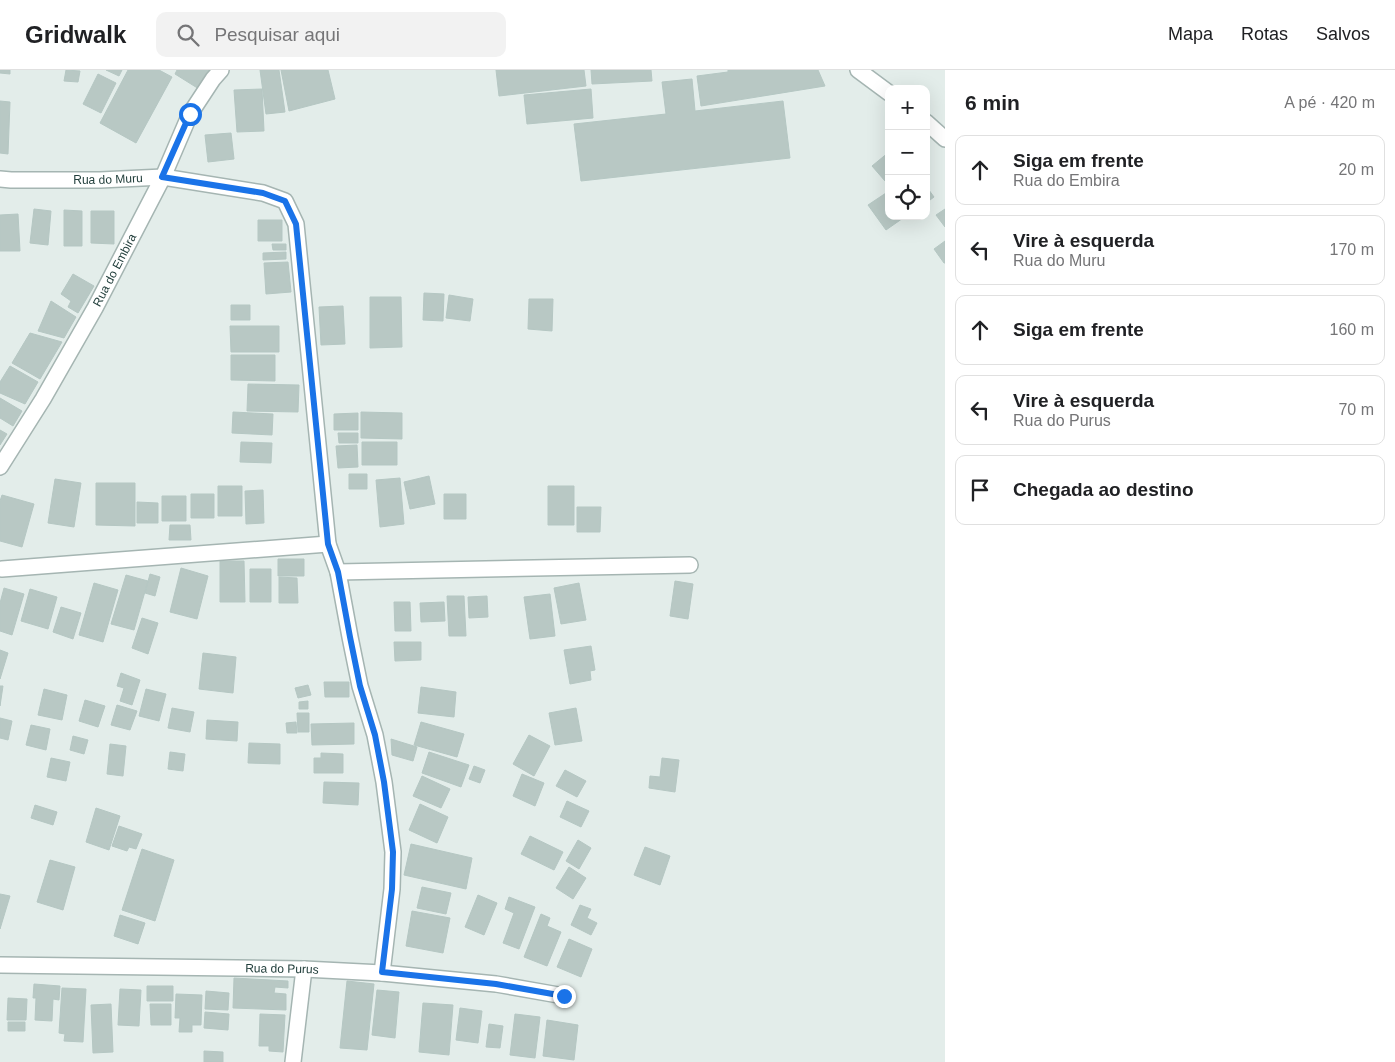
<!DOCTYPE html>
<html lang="pt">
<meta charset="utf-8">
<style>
:root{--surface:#fff;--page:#f2f2f2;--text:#202124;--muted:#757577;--line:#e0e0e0}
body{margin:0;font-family:Helvetica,sans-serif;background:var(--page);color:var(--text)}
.controls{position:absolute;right:15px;top:15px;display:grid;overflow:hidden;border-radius:10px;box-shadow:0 5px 20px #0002}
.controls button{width:45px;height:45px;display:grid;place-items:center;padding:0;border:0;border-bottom:1px solid var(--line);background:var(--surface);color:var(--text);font:25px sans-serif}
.stop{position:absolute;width:15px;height:15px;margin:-11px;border:4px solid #1a73e8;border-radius:50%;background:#fff}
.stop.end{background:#1a73e8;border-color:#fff;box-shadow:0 1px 5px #0008}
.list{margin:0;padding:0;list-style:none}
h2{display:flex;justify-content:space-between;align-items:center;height:65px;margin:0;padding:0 20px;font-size:21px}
h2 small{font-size:16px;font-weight:400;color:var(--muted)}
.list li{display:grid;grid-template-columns:32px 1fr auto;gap:15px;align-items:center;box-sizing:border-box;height:70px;margin:0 10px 10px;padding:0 10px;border:1px solid var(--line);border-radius:10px}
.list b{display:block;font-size:19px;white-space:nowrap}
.list p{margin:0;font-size:16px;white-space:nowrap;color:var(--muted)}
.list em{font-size:16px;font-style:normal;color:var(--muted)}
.icon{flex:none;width:28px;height:28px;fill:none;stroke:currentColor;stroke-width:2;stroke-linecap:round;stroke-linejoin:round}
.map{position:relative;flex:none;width:945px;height:992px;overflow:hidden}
header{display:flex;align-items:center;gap:30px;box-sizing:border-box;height:70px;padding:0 25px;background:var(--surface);border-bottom:1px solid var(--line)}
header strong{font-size:24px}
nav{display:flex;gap:28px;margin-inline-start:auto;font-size:18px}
.search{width:350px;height:45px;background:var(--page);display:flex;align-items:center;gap:12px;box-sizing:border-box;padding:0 18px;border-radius:10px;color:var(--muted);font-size:19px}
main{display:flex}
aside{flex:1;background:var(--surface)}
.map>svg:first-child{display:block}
.building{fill:#b8c8c4;stroke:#b5c7c3}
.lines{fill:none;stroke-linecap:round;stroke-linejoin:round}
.minor-casing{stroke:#a5b5b2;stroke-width:18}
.minor{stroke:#fff;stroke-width:15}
.route{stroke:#1a73e8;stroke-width:6}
.labels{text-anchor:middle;stroke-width:5;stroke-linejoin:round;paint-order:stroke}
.street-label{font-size:12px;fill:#223f3c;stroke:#f4f9f7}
</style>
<header>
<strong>Gridwalk</strong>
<div class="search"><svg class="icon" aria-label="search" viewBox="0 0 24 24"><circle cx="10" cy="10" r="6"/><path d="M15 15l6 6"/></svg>Pesquisar aqui</div>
<nav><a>Mapa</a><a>Rotas</a><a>Salvos</a></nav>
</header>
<main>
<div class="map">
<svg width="945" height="992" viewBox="0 0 945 992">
<rect width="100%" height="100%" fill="#e3edea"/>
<!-- building -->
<path class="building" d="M0,0H10V4L0,3Z
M66,0L80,1L78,12L64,11Z
M106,0H122L119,6Z
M128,0H159L172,7L136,73L100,53Z
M177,0H210L199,19L175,4Z
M260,0H279L285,42L266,44Z
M281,0H328L335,29L289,41Z
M496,0H584L586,16L499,26Z
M591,0H651L652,11L592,14Z
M728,0H818L825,16L701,36L697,6L728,2Z
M98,4L116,13L101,43L83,34Z
M692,9L695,41L783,31L790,88L581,111L574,54L666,44L662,12Z
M262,19L264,61L237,62L234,20Z
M591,19L593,48L527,54L524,25Z
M0,31L10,32L8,84L0,83Z
M231,63L234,89L208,92L205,65Z
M889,82V107L885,111L872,96Z
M926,116L934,127L926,133Z
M889,121V146H906L886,160L868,135Z
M34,139L51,141L48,175L30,173Z
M945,139V157L936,145Z
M64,140L82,141V176H64Z
M91,141H114V174L91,173Z
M18,144L20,181H0V145Z
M258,150H282V171H258Z
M945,171V193H944L934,179Z
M272,174H286V180H273Z
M286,182V189L263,190V183Z
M288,192L291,222L266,224L264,193Z
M73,204L94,216L78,243L68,237L71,231L61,224Z
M424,223L444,224L443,251L423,250Z
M449,225L473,229L470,251L446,248Z
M370,227H401L402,277L370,278Z
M529,229H553L552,261L528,259Z
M51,231L76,247L64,268L38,261Z
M231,235H250V250H231Z
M343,236L345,274L321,275L319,237Z
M230,256H279V282H231Z
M30,263L62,272L40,309L12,293Z
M231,285H275V311L231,310Z
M10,296L38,312L25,334L0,323V312Z
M248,314L299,315L298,342L247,341Z
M0,328L22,341L13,356L0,348Z
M233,342L273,344L272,365L232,363Z
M361,342L402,343V369L361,368Z
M358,343V360H334V344Z
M0,360L7,364L0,375Z
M338,363H358V373H339Z
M241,372L272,373L271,393L240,392Z
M362,372H397V395H362Z
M357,375L358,397L338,398L336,376Z
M349,404H367V419H349Z
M429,406L435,434L410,439L404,412Z
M400,408L404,454L380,457L376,410Z
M55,409L81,413L74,457L48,453Z
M96,413H135V456L96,455Z
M218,416H242V446H218Z
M548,416H574V455H548Z
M263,420L264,453L246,454L245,421Z
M191,424H214V448H191Z
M444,424H466V449H444Z
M2,425L34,434L22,477L0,471V431Z
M162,426H186V451H162Z
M137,432L158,433V453H137Z
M577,437H601L600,462H577Z
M170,455H190L191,470H169Z
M278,489H304V506H278Z
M220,491H244L245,532H220Z
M181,498L208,506L197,549L170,542Z
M250,499H271V532H250Z
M150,504L160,507L155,526L145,523Z
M126,505L148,511L134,560L111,554Z
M279,507L297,508L298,533H279Z
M675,511L693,514L688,549L670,546Z
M94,513L118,520L103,572L79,565Z
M579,513L586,550L561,554L554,518Z
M4,518L24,524L12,565L0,561V533Z
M30,519L57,527L48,559L21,551Z
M550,524L555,566L530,569L524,527Z
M447,526H464L466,566H449Z
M487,526L488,547L469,548L468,527Z
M394,532H410L411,561H395Z
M444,532L445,551L421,552L420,533Z
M61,537L81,543L73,569L53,562Z
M142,548L158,553L148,584L132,578Z
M394,572H421V590L395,591Z
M591,576L595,600L590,601L591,610L570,614L564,580Z
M0,580L8,583L0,609Z
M203,583L236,587L233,623L199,619Z
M121,603L140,610L132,635L120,631L124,618L117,616Z
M324,612H349V627H325Z
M308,615L311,625L298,628L295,618Z
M0,616H3L0,636Z
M421,617L456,622L454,647L418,643Z
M44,619L67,625L62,650L38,645Z
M146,619L166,624L159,651L139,646Z
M85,630L105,636L98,657L79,651Z
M308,631V639H299V632Z
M117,635L137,641L130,660L111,655Z
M172,638L194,642L190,662L168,658Z
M576,638L582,671L555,675L549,643Z
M297,643H309V662H298Z
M0,648L12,651L8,670L0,668Z
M207,650L238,652L237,671L206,669Z
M296,652L297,663H287L286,653Z
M421,652L464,664L457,687L414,675Z
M354,653V674L312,675L311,654Z
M31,655L50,659L46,680L26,675Z
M529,665L550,676L534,706L513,694Z
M73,666L88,670L84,684L70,680Z
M391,669L417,677L413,691L392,685Z
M249,673L280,674V694L248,693Z
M110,674L126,676L123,706L107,704Z
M170,682L185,684L183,701L168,699Z
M429,682L469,695L461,717L422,703Z
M321,683L343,684V703H314V688H321Z
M51,688L70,692L66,711L47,707Z
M662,688L679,690L675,722L649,718L650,706L660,707Z
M474,696L485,700L480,713L469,709Z
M565,700L586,711L577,727L556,716Z
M522,704L544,713L535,736L513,726Z
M422,706L450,719L441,738L413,726Z
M324,712L359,713L358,735L323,733Z
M567,731L589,741L581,757L560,747Z
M420,734L448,747L437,773L409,760Z
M35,735L57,742L53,755L31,748Z
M96,738L120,746L109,780L86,772Z
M119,756L142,764L136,779L129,777L127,781L112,776Z
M530,766L563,782L554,800L521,784Z
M578,770L591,778L579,799L566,791Z
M411,774L472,788L466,819L404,805Z
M645,777L670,786L660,815L634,805Z
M142,779L174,790L155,851L122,840Z
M50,790L75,797L63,840L37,832Z
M569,797L586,808L573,829L556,818Z
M422,817L451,823L446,844L417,838Z
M0,824L10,826L0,859Z
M478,825L497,833L484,865L465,857Z
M509,827L535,837L519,879L503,873L514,843L505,839Z
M580,835L591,839L587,848L597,853L591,865L571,855Z
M412,841L450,848L443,883L406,876Z
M541,844L550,848L547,856L561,862L547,896L524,887Z
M120,845L145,853L138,874L114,866Z
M569,869L592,879L581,907L557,897Z
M234,908L288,911V918L275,917L274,923L286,924V940L233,938Z
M347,911L374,914L367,980L340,978Z
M34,914L60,916L59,930L53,929L52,951L35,950L36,928H33Z
M147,916H173V931H147Z
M62,918L86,919L83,972L64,971L65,964L59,963Z
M120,919L141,920L139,956L118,955Z
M377,920L399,922L395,968L372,965Z
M206,921L229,923L228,940L205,939Z
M176,924L202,925L201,955H192V962H179L180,948H175Z
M8,928L27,929L26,950H7Z
M423,933L453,935L449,985L419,982Z
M111,934L113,982L93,983L91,935Z
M150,934H171V955H151Z
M460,938L482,941L478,973L456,970Z
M205,942L229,944L228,960L204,958Z
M260,944L285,945L283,982L269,981V976H259Z
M515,944L540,947L535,988L510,985Z
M547,950L578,955L574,990L543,986Z
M8,952H25V961H8Z
M489,954L503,956L500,978L486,977Z
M204,981L223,982V992H204Z"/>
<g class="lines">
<defs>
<g id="minor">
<path d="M858,0L889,23"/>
<path d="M926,52L945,69"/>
<path id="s1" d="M0,109L11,110H100L163,107L263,123L285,131L296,154L328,474L338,502L350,567L360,616L375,665L384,712L393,782L392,819L382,903"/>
<path id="s2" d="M0,397L43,329L95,238L163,107L190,44L213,9L221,0"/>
<path d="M2,499L328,474"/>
<path d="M338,502L690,495"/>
<path id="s3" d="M0,895L304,899L382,903L496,914L564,926"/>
<path d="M293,992L304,899"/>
</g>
</defs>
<!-- minor casing -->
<use href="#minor" class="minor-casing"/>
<!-- minor -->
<use href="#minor" class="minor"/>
</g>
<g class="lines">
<!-- route -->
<path class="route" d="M190,44L162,107L263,123L285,131L296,154L328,474L338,502L350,567L360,616L375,665L384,712L393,782L392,819L382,902L496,914L564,926"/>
</g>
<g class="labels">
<!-- street labels -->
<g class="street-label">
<text dy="4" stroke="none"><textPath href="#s1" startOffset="108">Rua do Muru</textPath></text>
<text dy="4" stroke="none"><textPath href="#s2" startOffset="228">Rua do Embira</textPath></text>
<text dy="4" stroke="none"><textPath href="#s3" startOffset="282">Rua do Purus</textPath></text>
</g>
</g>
</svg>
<div class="controls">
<button>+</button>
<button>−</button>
<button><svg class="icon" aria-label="locate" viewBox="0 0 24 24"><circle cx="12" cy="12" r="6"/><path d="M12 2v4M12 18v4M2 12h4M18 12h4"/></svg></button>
</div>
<div class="stop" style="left:190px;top:44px"></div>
<div class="stop end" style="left:564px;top:926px"></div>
</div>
<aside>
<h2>6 min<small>A pé · 420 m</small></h2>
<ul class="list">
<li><svg class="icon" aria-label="ahead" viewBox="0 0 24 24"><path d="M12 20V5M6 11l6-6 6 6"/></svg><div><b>Siga em frente</b><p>Rua do Embira</p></div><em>20 m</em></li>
<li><svg class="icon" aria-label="left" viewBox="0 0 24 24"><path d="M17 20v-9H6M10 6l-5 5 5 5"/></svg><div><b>Vire à esquerda</b><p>Rua do Muru</p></div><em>170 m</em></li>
<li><svg class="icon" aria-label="ahead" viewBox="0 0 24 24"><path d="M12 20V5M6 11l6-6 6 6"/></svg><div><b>Siga em frente</b></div><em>160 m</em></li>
<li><svg class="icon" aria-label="left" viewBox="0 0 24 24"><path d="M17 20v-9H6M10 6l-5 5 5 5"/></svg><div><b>Vire à esquerda</b><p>Rua do Purus</p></div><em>70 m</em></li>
<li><svg class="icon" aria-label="arrive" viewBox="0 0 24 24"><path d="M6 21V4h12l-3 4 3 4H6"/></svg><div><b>Chegada ao destino</b></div></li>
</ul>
</aside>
</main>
